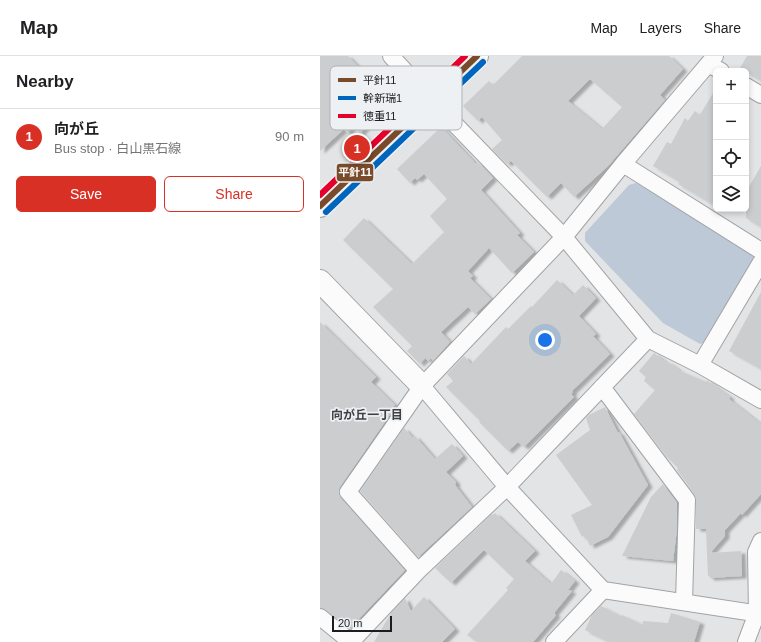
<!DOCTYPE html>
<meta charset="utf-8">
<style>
:root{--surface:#fff;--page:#f2f2f2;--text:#202124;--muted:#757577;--line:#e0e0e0;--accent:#d93025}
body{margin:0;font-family:Arial,"Noto Sans JP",sans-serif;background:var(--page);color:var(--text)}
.controls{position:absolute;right:12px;top:12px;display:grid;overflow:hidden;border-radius:6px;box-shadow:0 2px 6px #0003}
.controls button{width:36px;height:36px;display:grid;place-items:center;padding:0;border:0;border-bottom:1px solid var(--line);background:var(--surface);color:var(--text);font:20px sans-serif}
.scale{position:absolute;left:12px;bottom:10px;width:60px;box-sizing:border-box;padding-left:4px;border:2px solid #1c1d1e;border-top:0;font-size:11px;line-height:14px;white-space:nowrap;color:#1c1d1e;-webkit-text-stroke:3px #eef1f4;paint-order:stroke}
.you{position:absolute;left:225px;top:284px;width:14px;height:14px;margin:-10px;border:3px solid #fff;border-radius:50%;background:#1a73e8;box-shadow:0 0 0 6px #1a73e833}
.badge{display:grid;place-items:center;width:26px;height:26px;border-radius:50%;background:var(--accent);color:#fff;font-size:13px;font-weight:700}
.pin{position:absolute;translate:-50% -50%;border:2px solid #fff;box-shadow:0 1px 4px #0006}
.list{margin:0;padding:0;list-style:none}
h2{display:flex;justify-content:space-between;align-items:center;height:52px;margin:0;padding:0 16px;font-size:17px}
h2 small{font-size:13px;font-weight:400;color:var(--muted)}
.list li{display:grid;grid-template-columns:26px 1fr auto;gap:12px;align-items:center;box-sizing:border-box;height:56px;padding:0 16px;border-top:1px solid var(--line)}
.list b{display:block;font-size:15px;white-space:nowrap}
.list p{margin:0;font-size:13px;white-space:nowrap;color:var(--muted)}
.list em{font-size:13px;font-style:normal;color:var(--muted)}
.actions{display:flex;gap:8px;padding:12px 16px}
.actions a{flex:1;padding:9px 0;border:1px solid var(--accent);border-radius:6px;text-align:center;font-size:14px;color:var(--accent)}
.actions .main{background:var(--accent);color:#fff}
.icon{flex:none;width:22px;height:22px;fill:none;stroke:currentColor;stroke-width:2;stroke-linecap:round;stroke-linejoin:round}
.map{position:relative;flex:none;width:441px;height:586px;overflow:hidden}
header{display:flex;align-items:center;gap:24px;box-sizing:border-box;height:56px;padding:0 20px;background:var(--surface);border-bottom:1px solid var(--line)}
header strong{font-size:19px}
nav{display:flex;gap:22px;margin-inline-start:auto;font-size:14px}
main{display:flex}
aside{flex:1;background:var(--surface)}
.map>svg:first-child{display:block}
.green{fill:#bdc9d7}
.building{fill:#cbcdce;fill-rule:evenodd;filter:url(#shadow)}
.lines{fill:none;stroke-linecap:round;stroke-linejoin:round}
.street-casing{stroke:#a2a3a5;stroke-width:18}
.secondary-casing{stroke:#a2a3a5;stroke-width:24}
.street{stroke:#fbfbfb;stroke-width:16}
.secondary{stroke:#fbfbfb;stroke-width:22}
.bus-1-casing{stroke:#eef1f4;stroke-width:9}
.bus-2-casing{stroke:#eef1f4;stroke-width:9}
.bus-3-casing{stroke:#eef1f4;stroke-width:9}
.bus-1{stroke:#7a4b2a;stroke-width:6}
.bus-2{stroke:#0065bd;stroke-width:6}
.bus-3{stroke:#e4002b;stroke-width:6}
.labels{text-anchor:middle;stroke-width:3.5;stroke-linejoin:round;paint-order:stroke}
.neighbourhood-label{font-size:12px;font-weight:bold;fill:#3e4042;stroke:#eef1f4}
.key{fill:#eef1f4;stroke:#afb1b4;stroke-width:1}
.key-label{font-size:11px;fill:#1c1d1e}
.line-badge{stroke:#eef1f4;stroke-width:1.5}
.badge-label{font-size:11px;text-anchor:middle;font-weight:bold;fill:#fff}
</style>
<header>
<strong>Map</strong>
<nav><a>Map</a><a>Layers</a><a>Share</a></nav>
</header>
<main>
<aside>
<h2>Nearby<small></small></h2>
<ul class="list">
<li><span class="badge">1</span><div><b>向が丘</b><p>Bus stop · 白山黒石線</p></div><em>90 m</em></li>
</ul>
<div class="actions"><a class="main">Save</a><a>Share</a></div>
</aside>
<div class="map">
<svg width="441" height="586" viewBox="0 0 441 586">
<defs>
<filter id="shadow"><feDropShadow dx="4.5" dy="2.5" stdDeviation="1" flood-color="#0004"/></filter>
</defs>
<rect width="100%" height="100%" fill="#e2e4e6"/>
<!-- green -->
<path class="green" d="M316,127L433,197L435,207L388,285L380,288L343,267L265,185V177L309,129Z"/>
<!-- building -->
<path class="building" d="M0,0H28L70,44L56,57L58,59L40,77L33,70L27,77L24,73L0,95Z
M202,0H349L363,13L340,39L345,44L288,110L254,141L241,127L227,141L191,105L187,108L172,93L182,84L162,61L158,65L143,50L169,25L173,29ZM270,23L302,51L282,73L248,45Z
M427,0H441V25L420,12Z
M396,32V150L358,128L360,126L333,110L347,86L351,88L365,62L368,65L375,55L380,59Z
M121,71L156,108L158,106L173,122L161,134L200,177L197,179L214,196L192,217L169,192L148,215L153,220L150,222L171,243L155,258L148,251L121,276L130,286L113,305L111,302L108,305L105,302L100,308L87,295L92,290L53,251L73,233L23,184L44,162L92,208L124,176L110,160L127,143L104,118L97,124L95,122L90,127L77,113Z
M441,110V171L426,162V136Z
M237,224L253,239L263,229L276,242L259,260L276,278L273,280L290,298L252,335L253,336L251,338L254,341L204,391L198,386L188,395L159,366L160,365L126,331L133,325L127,318L144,300L151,308L186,271L188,273L211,250L212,251Z
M441,236V313L409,295Z
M0,266L56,321L51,326L75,349L70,355L71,357L20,431L19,438L21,442L85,514L31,571L29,569L27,570L6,554L0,552Z
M334,297L347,307L348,306L360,315L386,326L387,324L388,325L410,341L409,343L441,368V438L422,459L421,457L405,474V480L390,497L421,495L422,520L390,522L389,520H388L386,473H376V444L375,439L357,414L358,412L346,400L314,358L335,334L324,325L326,321L319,315Z
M285,351L298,377L299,376L328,429L288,481L270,490L265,479L262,481L251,459L272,449L236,399L270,374L266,362L269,359Z
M84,372L93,382L95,380L115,403L132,388L143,400L126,416L136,426L135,429L152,451L98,501L40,435Z
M343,428L357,447V473L353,505L302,500L331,441Z
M175,457L215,495L205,505L231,528L241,514L255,525L248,534L252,535L234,557L236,559L213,586H157L147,579L188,534L186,532L194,523L164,494L131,527L115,512L172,458L173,459Z
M104,541L135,573L122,586H54L71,557L85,542L91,555Z
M281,550L302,561V559L323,569V565L348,567L351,557L380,566L374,586H290L265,574L272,559Z"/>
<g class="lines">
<defs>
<path id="street" d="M71,0L126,59L244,181L328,283L380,309L441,344
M388,8L401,15
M426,30L441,39
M303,108L441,195
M380,309L441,206
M102,330L187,431L283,534L441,558
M282,331L367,444L364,546
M98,515L28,436L102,330L244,181L303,108L395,0
M0,561L31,586L98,515L187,431L328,283
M234,586L283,534
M426,586L437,557L436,496L441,485"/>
<path id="secondary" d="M0,150L157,0
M0,225L102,330"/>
</defs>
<!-- street casing -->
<use href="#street" class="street-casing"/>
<!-- secondary casing -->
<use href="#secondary" class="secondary-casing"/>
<!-- street -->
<use href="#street" class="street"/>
<!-- secondary -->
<use href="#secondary" class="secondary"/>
<defs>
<path id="bus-1" d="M0,150L157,0"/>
<path id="bus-2" d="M6,156L163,6"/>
<path id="bus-3" d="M0,139L145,0"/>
</defs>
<!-- bus-1 casing -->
<use href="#bus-1" class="bus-1-casing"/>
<!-- bus-2 casing -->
<use href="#bus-2" class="bus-2-casing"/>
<!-- bus-3 casing -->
<use href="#bus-3" class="bus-3-casing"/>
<!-- bus-1 -->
<use href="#bus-1" class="bus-1"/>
<!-- bus-2 -->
<use href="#bus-2" class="bus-2"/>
<!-- bus-3 -->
<use href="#bus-3" class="bus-3"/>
</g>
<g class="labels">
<!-- neighbourhood labels -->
<g class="neighbourhood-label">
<text x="47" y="363">向が丘一丁目</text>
</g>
</g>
<!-- legend -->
<rect x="10" y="10" width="132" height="64" rx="6" class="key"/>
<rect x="18" y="22" width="18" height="4" fill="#7a4b2a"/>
<rect x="18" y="40" width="18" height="4" fill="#0065bd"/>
<rect x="18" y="58" width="18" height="4" fill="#e4002b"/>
<g class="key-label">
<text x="43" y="28">平針11</text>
<text x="43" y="46">幹新瑞1</text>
<text x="43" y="64">徳重11</text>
</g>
<rect class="line-badge" x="16" y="107" width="38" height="19" rx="4" fill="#7a4b2a"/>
<g class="badge-label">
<text x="35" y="120">平針11</text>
</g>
</svg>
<div class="controls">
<button>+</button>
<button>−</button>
<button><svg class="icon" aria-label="locate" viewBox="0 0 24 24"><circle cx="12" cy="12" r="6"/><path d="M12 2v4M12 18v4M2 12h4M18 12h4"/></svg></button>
<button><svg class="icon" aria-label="layers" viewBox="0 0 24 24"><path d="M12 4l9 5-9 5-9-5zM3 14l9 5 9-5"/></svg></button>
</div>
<div class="scale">20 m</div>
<div class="you"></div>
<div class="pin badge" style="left:37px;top:92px">1</div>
</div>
</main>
